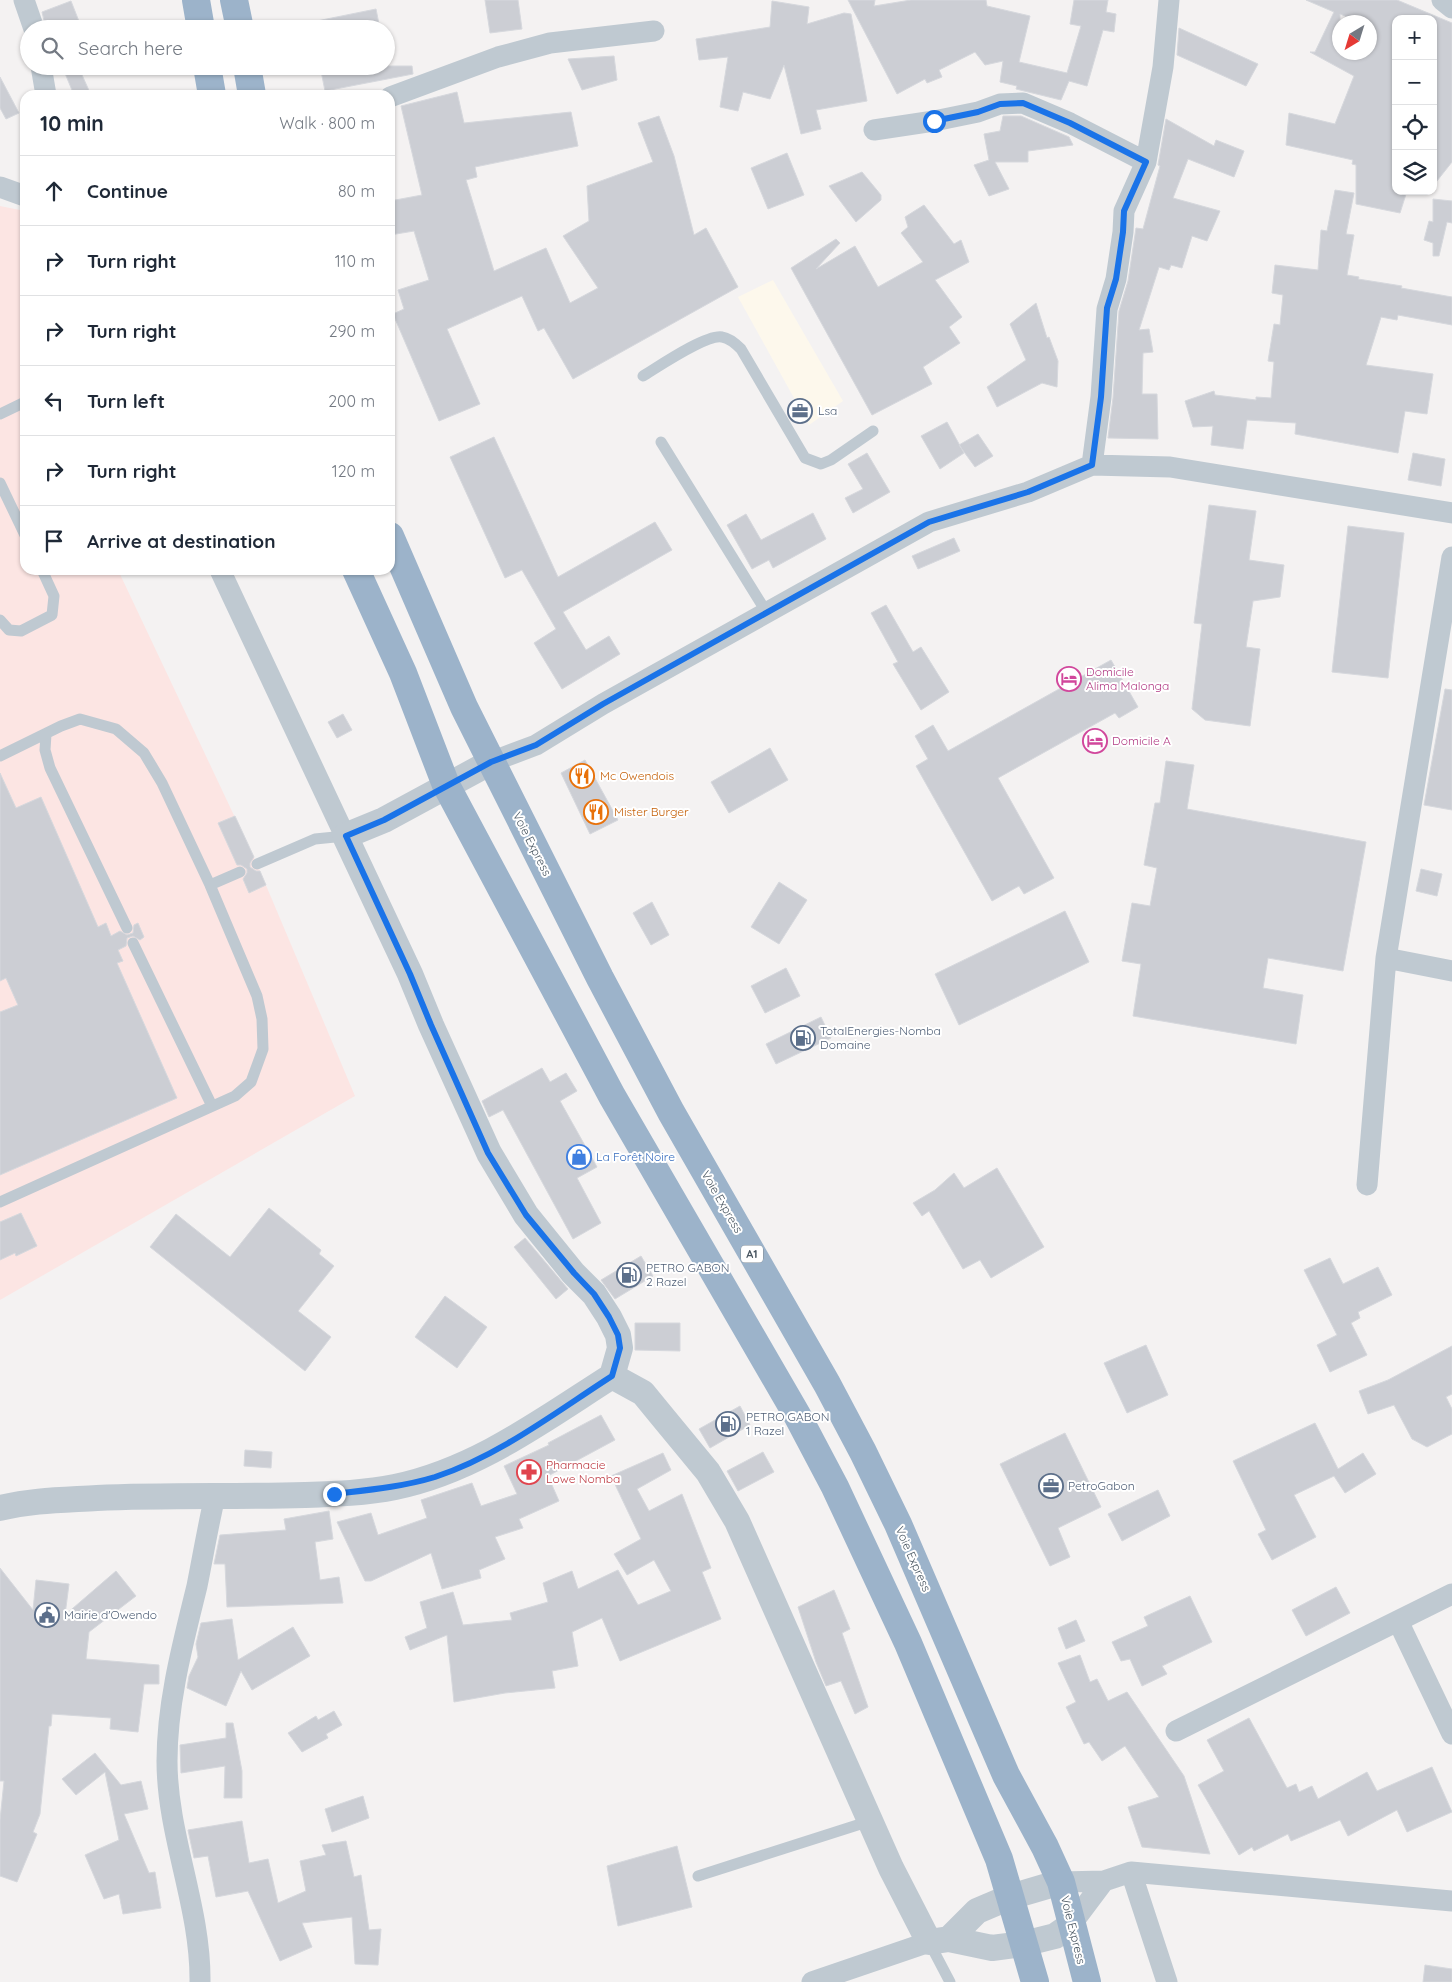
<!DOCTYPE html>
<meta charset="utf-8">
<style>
:root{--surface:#fff;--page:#f2f2f3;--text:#1f2937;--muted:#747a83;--line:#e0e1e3}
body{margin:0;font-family:Quicksand,sans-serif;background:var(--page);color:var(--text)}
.controls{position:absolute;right:15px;top:15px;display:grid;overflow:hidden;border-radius:10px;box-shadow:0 1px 4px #0004}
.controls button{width:45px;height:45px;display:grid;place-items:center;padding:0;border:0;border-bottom:1px solid var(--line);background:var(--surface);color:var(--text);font:25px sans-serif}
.compass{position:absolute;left:1332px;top:15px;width:45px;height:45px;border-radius:50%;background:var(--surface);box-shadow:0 1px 4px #0004;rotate:218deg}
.stop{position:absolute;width:15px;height:15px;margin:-11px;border:4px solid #1a73e8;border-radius:50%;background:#fff}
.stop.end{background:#1a73e8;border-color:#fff;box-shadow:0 1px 5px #0008}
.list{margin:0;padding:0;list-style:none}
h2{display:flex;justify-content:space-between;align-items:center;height:65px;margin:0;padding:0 20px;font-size:21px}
h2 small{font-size:16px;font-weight:400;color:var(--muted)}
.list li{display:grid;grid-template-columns:32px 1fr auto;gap:15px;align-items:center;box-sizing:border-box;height:70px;padding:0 20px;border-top:1px solid var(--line)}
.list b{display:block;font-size:19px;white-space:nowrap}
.list em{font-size:16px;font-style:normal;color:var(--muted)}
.icon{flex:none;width:28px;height:28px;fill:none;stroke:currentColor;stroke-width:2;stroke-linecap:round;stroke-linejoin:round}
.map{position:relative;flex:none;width:1452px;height:1982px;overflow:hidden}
.search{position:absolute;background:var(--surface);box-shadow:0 1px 4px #0004;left:20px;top:20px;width:375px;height:55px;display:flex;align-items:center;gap:12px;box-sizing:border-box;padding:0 18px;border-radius:28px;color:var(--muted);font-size:19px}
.panel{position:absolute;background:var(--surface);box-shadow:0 1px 4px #0004;left:20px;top:90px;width:375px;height:485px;border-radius:15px}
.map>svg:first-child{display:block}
.commercial{fill:#fdf8ec}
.medical{fill:#fce5e3}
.building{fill:#ccced4;stroke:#d6d8dd;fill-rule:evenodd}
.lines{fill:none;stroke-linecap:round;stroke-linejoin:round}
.service{stroke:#bfc9d1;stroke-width:11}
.minor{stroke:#bfc9d1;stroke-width:21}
.tertiary{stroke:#bfc9d1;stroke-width:26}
.trunk{stroke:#9cb3ca;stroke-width:28}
.route{stroke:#1a73e8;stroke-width:6}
.labels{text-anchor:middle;stroke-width:4;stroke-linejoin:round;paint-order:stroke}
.shield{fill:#fff;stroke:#7f8890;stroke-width:1}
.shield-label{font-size:11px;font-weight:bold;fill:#485560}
.service-label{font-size:12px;fill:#4e5e75;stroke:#fff;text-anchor:start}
.hotel-label{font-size:12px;fill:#b23c85;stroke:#fff;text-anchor:start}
.food-label{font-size:12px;fill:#c56008;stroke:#fff;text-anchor:start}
.street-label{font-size:12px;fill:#485560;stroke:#fff}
.shop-label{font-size:12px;fill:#366cbe;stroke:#fff;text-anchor:start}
.health-label{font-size:12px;fill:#be3a42;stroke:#fff;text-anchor:start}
</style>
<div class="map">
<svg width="1452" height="1982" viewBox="0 0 1452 1982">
<rect width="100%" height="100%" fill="#f4f2f2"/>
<!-- commercial -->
<path class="commercial" d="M773,280L843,401L809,425L738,297Z"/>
<!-- medical -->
<path class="medical" d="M0,206L25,211V570H118L257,864L355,1096L0,1300Z"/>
<!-- building -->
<path class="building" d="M485,0H518L522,29L490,33Z
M848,0H875L874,6L911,0H986L987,6L1030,16L1019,62L1067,73L1081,26L1070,24L1074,0H1108L1106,12L1116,14L1114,32L1103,30L1087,86L1069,81L1061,100L1016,89L1017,86L1000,82L1003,61L985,65L975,52L939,70L942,77L927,83L925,79L897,94Z
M1306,0H1397L1452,23V162L1433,186V19H1396V191H1407L1400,213L1356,204V165L1352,164L1353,160L1286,145L1289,113L1335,124L1354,76L1310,52H1315L1334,12ZM1340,14L1360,22H1370V52H1340Z
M71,1L82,29H46L42,12Z
M772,1L809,7L807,24L844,13L851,14L867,101L816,110L821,129L801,134L784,65L770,99L743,92L738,111L720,107L728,57L699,60L696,39L770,27Z
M376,9L380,29H313L312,22Z
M1179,28L1258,64L1246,86L1177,55Z
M614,56L617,80L582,90L568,59Z
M62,66H78L91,95H74Z
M320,66H412L413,74L325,91Z
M0,77L19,113L6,119L0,108Z
M457,92L464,123L571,112L578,146L475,167L477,177L466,180L494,271L546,248L570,303L598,288L563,236L589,221L587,186L653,162L638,123L659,116L674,156L694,235L706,228L738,287L573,379L544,328L538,331L522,296L447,329L480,404L439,421L393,314L404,309L398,290L429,280L414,231L390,235V201L422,195L401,106Z
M1003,116H1021L1069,137L1073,145L1028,151V162H995L1009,189L989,196L974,165L989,160L984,134L1000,131Z
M1166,119L1214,146L1216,140L1244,151L1234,177L1188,159L1173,198L1220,211L1207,241L1192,236L1182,268L1171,265L1169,270L1159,267L1139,330L1149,329L1153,352L1143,353L1142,394H1157L1158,439L1108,438L1113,398L1119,311L1128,281L1136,228L1143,229L1160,166L1158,165Z
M787,153L804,195L768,209L751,168Z
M862,172L881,195V200L856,222L829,186Z
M1335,190L1354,193L1346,234L1354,235L1347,275L1359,277L1358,279L1402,286L1401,288L1452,297V325L1398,315L1397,320L1381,317L1366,365L1433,374L1427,414L1405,411L1398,453L1295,434L1296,423L1247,420L1243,449L1211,445L1213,426L1193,427L1185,401L1214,391L1215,395L1256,400V397L1271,398L1274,362L1268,361L1274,324L1280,325L1283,295L1272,293L1275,265L1318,270L1321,230L1327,231Z
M1433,199L1452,201V223L1447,222L1439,256H1433V243L1424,240L1429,221L1433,222Z
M924,205L954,244L961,240L969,262L935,280L962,317L949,327L960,343L923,367L932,384L872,415L791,268L836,239L840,243L816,269L855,246L878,287L923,262L901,233L908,227L905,217Z
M1036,303L1047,338L1049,337L1058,361L1057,387L1042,383L997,407L987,387L1026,360L1010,324Z
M947,422L964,453L940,469L921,436Z
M978,434L993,456L975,467L959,445Z
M494,437L558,577L655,522L672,550L563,612L586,650L609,636L620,654L562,689L534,643L556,629L522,570L505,578L450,457Z
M867,453L890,492L853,513L845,498L863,489L848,464Z
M1413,453L1445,459L1441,486L1408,480Z
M1209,505L1256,511L1249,560L1284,565L1280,597L1253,601L1246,647L1260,649L1250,726L1205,720L1192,709L1202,624L1194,623Z
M813,513L826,539L773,568L769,560L752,569L727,525L746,514L761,540Z
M1348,526L1404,533L1388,678L1332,672Z
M954,538L960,551L918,569L912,556Z
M886,605L913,652L921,647L949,692L921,710L893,664L898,662L871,613Z
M1111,660L1138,707L1119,718L1115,713L998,778L1054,878L1024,894L1019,886L992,901L916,766L928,759L915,736L933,725L948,751Z
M1445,689L1452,690V810L1424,805Z
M343,714L352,730L337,738L328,722Z
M770,748L788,780L729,813L711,782Z
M585,760L618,820L590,834L561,773Z
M1166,761L1194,765L1187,809L1366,842L1343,971L1268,958L1263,988L1303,995L1296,1044L1133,1016L1141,964L1122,961L1132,903L1150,906L1157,868L1144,865L1155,803H1160Z
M0,773L16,808L41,797L98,927L106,923L111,936L120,931L127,935L133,933L134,925L138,923L144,937L140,940L133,936L127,938L126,946L118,950L123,961L117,963L177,1098L0,1175V1012L18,1005L6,978L0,981Z
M235,816L254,857L250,863V867L256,871H260L266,885L249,893L243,879L247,873V869L241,865H237L218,823Z
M1421,869L1442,874L1437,896L1416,891Z
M779,882L807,900L779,944L751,927Z
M652,902L669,935L651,945L633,913Z
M1065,911L1089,962L959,1025L935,974Z
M786,968L800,996L765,1013L751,986Z
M821,1017L831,1038L776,1064L766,1044Z
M542,1068L550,1082L566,1073L577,1091L560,1101L597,1167L577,1178L601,1223L573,1239L503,1110L489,1117L482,1101Z
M997,1168L1044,1247L991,1278L980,1260L963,1269L929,1211L922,1216L913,1203L935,1190L954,1173L964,1188Z
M269,1208L321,1250L319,1254L334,1266L298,1311L331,1337L305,1371L150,1247L176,1214L230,1257Z
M21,1213L37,1246L16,1256L15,1253L0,1260V1222Z
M525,1238L568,1289L556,1299L514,1247Z
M641,1256L653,1276L615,1299L601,1280Z
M1330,1258L1343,1284L1378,1267L1392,1295L1358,1312L1360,1318L1351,1323L1367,1355L1330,1372L1317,1345L1337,1335L1304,1270Z
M445,1296L487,1327L457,1368L415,1337Z
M635,1323H680V1351L635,1350Z
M1146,1345L1168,1395L1127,1413L1104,1363Z
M1452,1346V1394L1446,1397L1452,1409V1434L1427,1447L1412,1439L1394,1405L1368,1414L1359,1391L1388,1380Z
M740,1406L750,1425L710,1448L699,1429Z
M601,1415L615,1440L548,1476L559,1501L519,1519L523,1528L495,1537L505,1559L479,1570L481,1578L442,1589L431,1553L371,1581H365L337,1522L371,1513L378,1535L427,1518L421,1500L472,1483L481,1506L517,1494L504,1466L549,1445L548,1443Z
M1315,1423L1338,1469L1363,1453L1376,1474L1345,1493L1334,1476L1294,1495L1316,1537L1272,1560L1258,1534L1266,1530L1233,1461Z
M1065,1433L1101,1507L1058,1528L1070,1557L1050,1566L1000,1464Z
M245,1450L272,1452L271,1468L244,1466Z
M763,1452L774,1472L738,1491L727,1471Z
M663,1453L671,1470L637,1489L649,1511L682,1494L711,1568L702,1572L721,1619L620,1661L602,1618L572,1632L578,1666L552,1671L555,1688L505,1693L454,1702L447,1635L410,1650L405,1637L427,1628L420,1602L453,1592L463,1625L512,1620L510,1613L548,1602L543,1583L572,1571L578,1589L618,1570L638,1605L671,1591L654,1560L627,1575L614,1554L641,1539L611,1476Z
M1158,1490L1170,1516L1122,1541L1108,1514Z
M329,1511L333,1539L315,1542L320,1580L339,1577L343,1603L227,1607L225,1564H214L220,1535L286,1530L284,1519Z
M0,1568L33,1610L36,1580L69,1584L65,1615L116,1571L136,1596L89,1632L86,1659L159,1665V1684H144L138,1732L110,1729L111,1718L52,1714L51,1726H49L40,1814L33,1832L37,1834L17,1882L0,1876V1820L4,1781H0Z
M1336,1587L1350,1613L1306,1636L1292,1610Z
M834,1590L850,1629L842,1633L868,1707L855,1714L841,1681L826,1686L816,1662L798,1607Z
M1190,1596L1212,1642L1162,1666L1167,1674L1142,1686L1130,1659L1121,1661L1112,1642L1148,1626L1144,1617Z
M232,1619L238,1660L293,1627L310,1656L252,1690L241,1671L226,1706L187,1688L189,1676L198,1657L196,1644L201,1623Z
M1076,1620L1085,1641L1066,1649L1058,1628Z
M1080,1655L1090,1682L1097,1679L1108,1701L1127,1692L1184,1776L1210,1854L1142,1847L1128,1807L1159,1797L1125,1746L1102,1761L1089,1742L1084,1744L1066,1707L1076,1702L1058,1663Z
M334,1711L342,1725L326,1734L328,1738L302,1752L288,1733L316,1716L318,1720Z
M1249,1718L1287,1788L1296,1784L1299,1792L1312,1786L1318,1799L1367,1772L1377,1791L1432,1767L1452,1812L1407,1832L1397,1810L1348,1836L1340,1820L1291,1841L1288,1834L1254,1851L1252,1847L1239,1855L1198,1785L1224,1771L1207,1740Z
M226,1723H233L242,1771V1798H224L225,1766L181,1773L180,1745L226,1738Z
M95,1753L121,1785L141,1781L148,1809L124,1814L149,1873L155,1872L161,1908L123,1914L119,1894L104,1899L85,1855L119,1840L105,1772L76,1795L62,1779Z
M363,1796L369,1818L332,1832L325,1809Z
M242,1821L249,1863L268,1859L278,1903L306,1891L300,1861L326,1855L322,1845L346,1841L354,1877L361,1875L369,1930L381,1929L378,1965L355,1964L352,1917L302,1923L312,1947L280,1961L248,1891L216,1897L208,1856L194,1858L188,1830Z
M677,1846L692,1907L618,1926L607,1866Z
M1425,1965L1452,1969V1982H1423Z"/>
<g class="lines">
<!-- service -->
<path class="service" d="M643,376C658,367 706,334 722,337C729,338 736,344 741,349L805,458L821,464L831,460L873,431
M0,414L25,402
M661,442L767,613
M0,483L25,535
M0,620L9,630L21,631L52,615L54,596L42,570
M46,734L45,750L50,768L127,928
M0,756L61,726L80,719L116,729L144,753L162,783L210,885L257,996L262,1019L263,1049L251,1082L235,1096L0,1202
M257,864L315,839L345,836
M210,885L240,872
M133,943L212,1106
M698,1876L870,1821
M929,1942L950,1982"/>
<!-- minor -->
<path class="minor" d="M24,0L34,29
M1442,0L1452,8
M41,66L46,95
M390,97L498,57L550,43L654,31
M874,130L934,121L978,112L1000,104L1023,103L1070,123L1146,162
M0,187L25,196
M1092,465L1101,397L1107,309L1116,279L1123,232L1124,211L1146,162L1163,67L1169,0
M220,570L345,836
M491,762L536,745L603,704L929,522L1028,492L1092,465L1170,467L1452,513
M1386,958L1452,971
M1367,1185L1386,958L1452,557
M1398,1621L1452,1734
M1176,1731L1452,1594
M1131,1872L1167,1982
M1061,1882L1104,1881L1131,1872L1452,1901
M1071,1925L1104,1881
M200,1982C201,1907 167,1836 167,1761C167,1702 183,1643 197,1586C203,1556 208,1526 215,1496
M812,1982L929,1942"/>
<!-- tertiary -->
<path class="tertiary" d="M612,1376L643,1393L661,1415L708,1472L737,1521L891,1868L929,1942L949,1939L992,1948L1023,1944L1055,1936L1071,1925
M0,1508C32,1500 64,1500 97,1498C167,1495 236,1497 305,1495C335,1494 366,1493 395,1487C477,1470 544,1419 612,1376L620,1348L618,1335L609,1317L594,1294L573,1273L526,1215L489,1153L431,1025L410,974L345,836L384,820L491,762
M949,1939L977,1911L1010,1897L1061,1882"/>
<!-- trunk -->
<path class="trunk" d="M196,0L201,29
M234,0L240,29
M207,66L212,95
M247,66L252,95
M390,536L464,707L600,978L671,1112L827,1384L863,1452L898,1524L1006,1775L1045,1847L1061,1882L1087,1982
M356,570L403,673L446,785L612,1096L797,1415L835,1487L908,1643L999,1859L1035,1982"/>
</g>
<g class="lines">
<!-- route -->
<path class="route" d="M334,1494C368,1490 402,1487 435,1477C499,1456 556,1412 612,1376L620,1348L618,1335L609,1317L594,1294L574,1273L526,1215L488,1153L431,1025L410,974L346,836L384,820L491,762L536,745L603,704L929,522L1028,492L1092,465L1101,397L1107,308L1116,279L1123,232L1124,211L1146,162L1070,123L1023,103L1000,104L978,112L934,121"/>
</g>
<!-- icons -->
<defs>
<symbol id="office-ring" viewBox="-11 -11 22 22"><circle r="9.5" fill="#fff" stroke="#5c6f8a" stroke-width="1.5"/><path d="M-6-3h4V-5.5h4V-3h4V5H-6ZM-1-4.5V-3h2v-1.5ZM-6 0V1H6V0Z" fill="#5c6f8a"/></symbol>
<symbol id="hotel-ring" viewBox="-11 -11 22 22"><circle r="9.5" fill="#fff" stroke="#d1479c" stroke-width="1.5"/><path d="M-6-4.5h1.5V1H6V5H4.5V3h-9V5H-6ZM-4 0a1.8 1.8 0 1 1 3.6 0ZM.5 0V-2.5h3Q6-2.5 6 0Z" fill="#d1479c"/></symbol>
<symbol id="restaurant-ring" viewBox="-11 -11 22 22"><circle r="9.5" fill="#fff" stroke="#e8710a" stroke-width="1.5"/><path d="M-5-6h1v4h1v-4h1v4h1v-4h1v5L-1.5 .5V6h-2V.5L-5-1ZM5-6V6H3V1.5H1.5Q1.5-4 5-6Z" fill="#e8710a"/></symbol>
<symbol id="fuel-ring" viewBox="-11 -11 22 22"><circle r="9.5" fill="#fff" stroke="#5c6f8a" stroke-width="1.5"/><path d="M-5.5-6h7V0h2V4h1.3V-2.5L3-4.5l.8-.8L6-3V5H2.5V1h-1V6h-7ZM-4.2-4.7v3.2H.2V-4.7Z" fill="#5c6f8a"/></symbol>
<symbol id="shop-ring" viewBox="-11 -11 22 22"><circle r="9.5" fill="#fff" stroke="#3f7fe0" stroke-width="1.5"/><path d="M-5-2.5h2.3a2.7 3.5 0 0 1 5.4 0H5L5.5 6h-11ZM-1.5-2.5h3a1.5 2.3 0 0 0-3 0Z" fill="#3f7fe0"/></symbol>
<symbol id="pharmacy-ring" viewBox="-11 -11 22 22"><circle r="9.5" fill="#fff" stroke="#e0444e" stroke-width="1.5"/><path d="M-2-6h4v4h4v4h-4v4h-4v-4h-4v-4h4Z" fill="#e0444e"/></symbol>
<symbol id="civic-ring" viewBox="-11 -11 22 22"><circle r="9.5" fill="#fff" stroke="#5c6f8a" stroke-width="1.5"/><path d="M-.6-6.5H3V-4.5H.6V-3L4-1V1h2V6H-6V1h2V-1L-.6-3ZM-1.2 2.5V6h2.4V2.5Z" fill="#5c6f8a"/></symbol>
</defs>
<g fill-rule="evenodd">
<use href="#office-ring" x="786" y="397" width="28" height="28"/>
<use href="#hotel-ring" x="1055" y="665" width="28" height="28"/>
<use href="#hotel-ring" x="1081" y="727" width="28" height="28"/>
<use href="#restaurant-ring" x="568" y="762" width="28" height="28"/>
<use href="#restaurant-ring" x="582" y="798" width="28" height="28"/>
<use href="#fuel-ring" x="789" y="1024" width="28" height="28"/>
<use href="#shop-ring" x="565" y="1143" width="28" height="28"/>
<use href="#fuel-ring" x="615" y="1261" width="28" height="28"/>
<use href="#fuel-ring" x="714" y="1410" width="28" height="28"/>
<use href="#pharmacy-ring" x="515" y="1458" width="28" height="28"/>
<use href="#office-ring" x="1037" y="1472" width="28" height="28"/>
<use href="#civic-ring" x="33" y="1601" width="28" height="28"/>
</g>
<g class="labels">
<!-- shield labels -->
<rect class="shield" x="741" y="1245.5" width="22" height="17" rx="4"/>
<g class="shield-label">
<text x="752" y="1258">A1</text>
</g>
<!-- service labels -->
<g class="service-label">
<text x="818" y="415">Lsa</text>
<text x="820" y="1035">TotalEnergies-Nomba<tspan x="820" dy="14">Domaine</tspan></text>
<text x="646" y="1272">PETRO GABON<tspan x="646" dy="14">2 Razel</tspan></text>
<text x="746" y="1421">PETRO GABON<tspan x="746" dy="14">1 Razel</tspan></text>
<text x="1068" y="1490">PetroGabon</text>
<text x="64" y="1619">Mairie d'Owendo</text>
</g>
<!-- hotel labels -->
<g class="hotel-label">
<text x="1086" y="676">Domicile<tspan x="1086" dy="14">Alima Malonga</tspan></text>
<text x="1112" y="745">Domicile A</text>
</g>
<!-- food labels -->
<g class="food-label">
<text x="600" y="780">Mc Owendois</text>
<text x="614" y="816">Mister Burger</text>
</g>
<!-- street labels -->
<g class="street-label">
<text transform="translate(532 844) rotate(63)" y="4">Voie Express</text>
<text transform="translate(722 1202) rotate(60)" y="4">Voie Express</text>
<text transform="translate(913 1559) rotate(66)" y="4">Voie Express</text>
<text transform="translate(1073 1930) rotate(76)" y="4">Voie Express</text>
</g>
<!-- shop labels -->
<g class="shop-label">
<text x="596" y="1161">La Forêt Noire</text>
</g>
<!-- health labels -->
<g class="health-label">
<text x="546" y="1469">Pharmacie<tspan x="546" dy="14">Lowe Nomba</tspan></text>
</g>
</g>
</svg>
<div class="controls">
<button>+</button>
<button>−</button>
<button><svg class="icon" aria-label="locate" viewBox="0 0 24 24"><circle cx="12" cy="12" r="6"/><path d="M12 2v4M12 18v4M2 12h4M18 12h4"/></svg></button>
<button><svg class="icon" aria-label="layers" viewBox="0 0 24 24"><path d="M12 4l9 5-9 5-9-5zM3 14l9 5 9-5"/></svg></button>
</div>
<svg class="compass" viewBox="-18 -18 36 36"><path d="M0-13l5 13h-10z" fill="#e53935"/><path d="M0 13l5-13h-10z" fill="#747a83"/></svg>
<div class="stop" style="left:934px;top:121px"></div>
<div class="stop end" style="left:334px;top:1494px"></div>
<div class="search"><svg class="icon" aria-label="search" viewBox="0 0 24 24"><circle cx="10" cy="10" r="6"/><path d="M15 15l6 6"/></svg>Search here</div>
<section class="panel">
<h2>10 min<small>Walk · 800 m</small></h2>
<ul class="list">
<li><svg class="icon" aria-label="ahead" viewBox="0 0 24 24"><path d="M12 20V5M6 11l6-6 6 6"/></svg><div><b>Continue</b></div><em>80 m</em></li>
<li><svg class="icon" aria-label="right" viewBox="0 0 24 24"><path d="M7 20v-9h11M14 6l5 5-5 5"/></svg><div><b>Turn right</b></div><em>110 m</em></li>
<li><svg class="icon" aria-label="right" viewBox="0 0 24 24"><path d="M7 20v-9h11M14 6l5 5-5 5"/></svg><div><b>Turn right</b></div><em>290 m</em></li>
<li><svg class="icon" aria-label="left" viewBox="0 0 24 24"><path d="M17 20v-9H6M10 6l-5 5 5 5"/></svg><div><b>Turn left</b></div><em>200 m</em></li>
<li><svg class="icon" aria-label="right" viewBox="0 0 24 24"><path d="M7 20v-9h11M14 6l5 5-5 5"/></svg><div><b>Turn right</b></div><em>120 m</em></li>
<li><svg class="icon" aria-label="arrive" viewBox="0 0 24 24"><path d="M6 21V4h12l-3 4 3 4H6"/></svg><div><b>Arrive at destination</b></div></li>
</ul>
</section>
</div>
